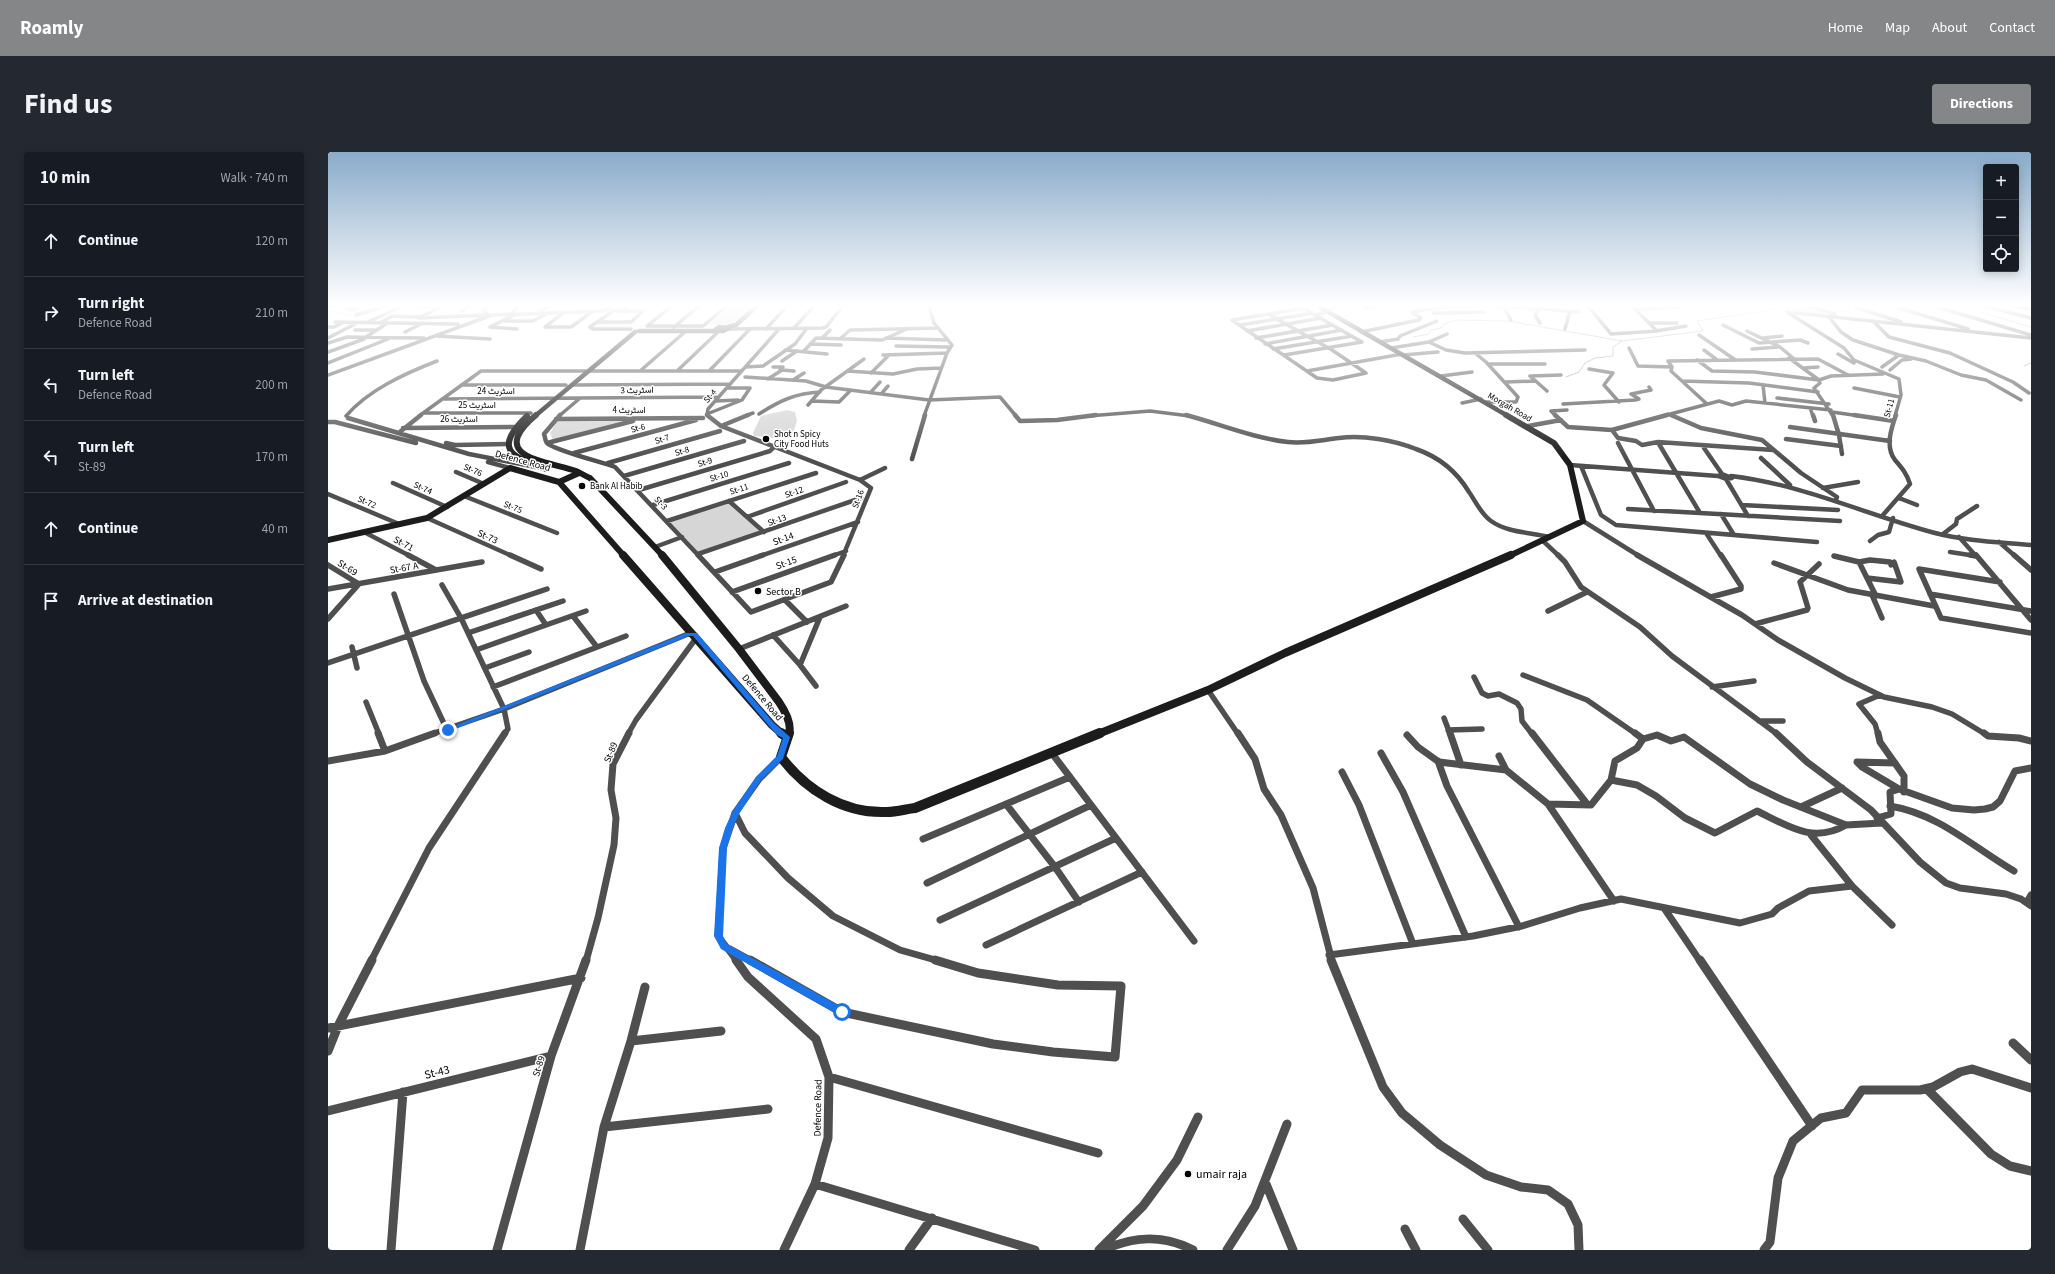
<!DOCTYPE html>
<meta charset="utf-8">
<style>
:root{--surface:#171b24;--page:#242831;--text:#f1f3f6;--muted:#9ea1a6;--line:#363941;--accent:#858687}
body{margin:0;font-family:"Source Sans 3",Vazirmatn,sans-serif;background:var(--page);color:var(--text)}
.controls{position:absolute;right:12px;top:12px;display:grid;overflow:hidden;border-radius:4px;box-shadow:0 2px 10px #0003}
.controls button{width:36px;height:36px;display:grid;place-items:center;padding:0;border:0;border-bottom:1px solid var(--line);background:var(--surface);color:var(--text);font:20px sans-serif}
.stop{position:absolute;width:12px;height:12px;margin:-9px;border:3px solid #1a73e8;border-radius:50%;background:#fff}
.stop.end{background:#1a73e8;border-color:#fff;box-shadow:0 1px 4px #0008}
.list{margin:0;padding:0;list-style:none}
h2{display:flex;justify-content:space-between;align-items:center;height:52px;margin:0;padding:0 16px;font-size:17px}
h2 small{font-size:13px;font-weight:400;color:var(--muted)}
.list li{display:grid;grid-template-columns:26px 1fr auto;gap:12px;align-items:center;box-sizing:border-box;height:72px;padding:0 16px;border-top:1px solid var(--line)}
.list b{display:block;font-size:15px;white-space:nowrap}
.list p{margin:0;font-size:13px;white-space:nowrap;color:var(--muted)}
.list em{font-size:13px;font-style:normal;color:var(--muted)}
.icon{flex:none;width:22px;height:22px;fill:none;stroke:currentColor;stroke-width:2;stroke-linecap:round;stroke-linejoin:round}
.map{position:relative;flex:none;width:1703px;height:1098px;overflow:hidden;border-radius:4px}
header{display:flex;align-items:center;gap:24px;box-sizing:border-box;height:56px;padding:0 20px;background:var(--accent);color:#fff}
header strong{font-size:19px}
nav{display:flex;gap:22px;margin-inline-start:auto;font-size:14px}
.intro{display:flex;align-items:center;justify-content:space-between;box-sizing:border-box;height:96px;padding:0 24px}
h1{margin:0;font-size:28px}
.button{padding:10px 18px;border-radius:4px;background:var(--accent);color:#fff;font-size:14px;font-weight:700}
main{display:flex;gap:24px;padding:0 24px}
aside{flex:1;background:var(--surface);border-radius:4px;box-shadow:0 2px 10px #0003}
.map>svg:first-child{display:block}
.green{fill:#d6d6d6}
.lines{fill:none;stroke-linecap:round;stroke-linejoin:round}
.stream{stroke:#9d9d9d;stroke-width:1}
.street-far4{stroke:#4f4f4f;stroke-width:3.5}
.street-far3{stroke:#4f4f4f;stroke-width:4.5}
.street-far2{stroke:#4f4f4f;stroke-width:5.5}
.street-far1{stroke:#4f4f4f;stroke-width:7}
.street{stroke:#4f4f4f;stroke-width:9}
.secondary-far3{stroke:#1c1c1c;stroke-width:4.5}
.secondary-far2{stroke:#1c1c1c;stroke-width:6}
.secondary-far1{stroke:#1c1c1c;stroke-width:8}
.secondary{stroke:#1c1c1c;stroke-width:10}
.route{fill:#1a73e8}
.poi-dot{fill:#000;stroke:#fff;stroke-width:1.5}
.labels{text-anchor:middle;stroke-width:3;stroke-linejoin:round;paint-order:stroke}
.far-street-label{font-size:9px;fill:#000;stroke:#fff}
.far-poi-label{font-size:9px;fill:#000;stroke:#fff;text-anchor:start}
.street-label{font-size:10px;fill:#000;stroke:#fff}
.poi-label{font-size:10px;fill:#000;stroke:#fff;text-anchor:start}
.near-street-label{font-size:12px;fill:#000;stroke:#fff}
.near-poi-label{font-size:12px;fill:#000;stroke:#fff;text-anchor:start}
</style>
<header>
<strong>Roamly</strong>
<nav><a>Home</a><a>Map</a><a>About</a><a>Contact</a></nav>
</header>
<div class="intro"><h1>Find us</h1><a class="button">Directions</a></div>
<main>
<aside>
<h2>10 min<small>Walk · 740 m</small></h2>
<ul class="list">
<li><svg class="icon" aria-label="ahead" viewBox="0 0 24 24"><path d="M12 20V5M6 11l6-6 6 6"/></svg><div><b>Continue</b></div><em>120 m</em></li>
<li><svg class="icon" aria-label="right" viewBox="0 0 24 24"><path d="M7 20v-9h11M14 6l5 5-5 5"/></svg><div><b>Turn right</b><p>Defence Road</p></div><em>210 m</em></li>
<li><svg class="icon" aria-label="left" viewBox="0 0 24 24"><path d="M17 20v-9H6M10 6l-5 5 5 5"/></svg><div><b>Turn left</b><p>Defence Road</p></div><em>200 m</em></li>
<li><svg class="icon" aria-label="left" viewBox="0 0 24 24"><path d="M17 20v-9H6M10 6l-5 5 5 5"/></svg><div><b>Turn left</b><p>St-89</p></div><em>170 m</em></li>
<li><svg class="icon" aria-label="ahead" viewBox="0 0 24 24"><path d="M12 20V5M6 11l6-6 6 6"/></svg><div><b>Continue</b></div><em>40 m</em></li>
<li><svg class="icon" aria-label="arrive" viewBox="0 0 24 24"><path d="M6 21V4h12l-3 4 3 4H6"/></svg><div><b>Arrive at destination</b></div></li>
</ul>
</aside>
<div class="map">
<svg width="1703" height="1098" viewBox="0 0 1703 1098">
<rect width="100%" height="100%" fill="#fff"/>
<!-- green -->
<path class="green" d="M402,154H427L405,172L381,173Z
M459,258L467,260L469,269L464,284L455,287L426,284L425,281L433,264Z
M302,267L225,288L222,281L230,268Z
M401,349L436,380L370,402L339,369Z"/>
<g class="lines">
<!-- stream -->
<path class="stream" d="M1632,154L1703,175
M0,158L22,164
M1505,160L1522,158L1520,154
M1085,185L1101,182L1103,178L1113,176L1116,172L1129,168L1180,169L1294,189L1375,179L1369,169L1456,156L1496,161
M1696,214L1703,211
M1238,225L1251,220L1257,211L1267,206L1285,204V195L1294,189"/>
<!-- street-far4 -->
<path class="street-far4" d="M14,154L26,158L31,154
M84,154L111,155
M114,154L91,166L159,163
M161,154L155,158L161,163
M301,154L285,159L262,175L265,177H303
M344,154L319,174H375L399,154
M1036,154L1040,156L1050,154
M1071,154H1073
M1175,154L1183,168
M1260,154L1283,182L1329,179
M1479,154L1507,162
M1565,154L1640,177
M1606,154L1703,183
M1656,154L1703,166
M0,155L7,154
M1527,155L1573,170
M1211,156L1207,163L1212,171
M1306,156L1329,179
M1307,157L1351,155
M134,159L141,154
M290,159H315
M998,160L1010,154
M210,161L221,154
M1105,161L1156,160
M183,162L190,154
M188,162L162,175L189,177
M940,162L1004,198L1038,221L1005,228L989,226L904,168Z
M940,162L976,156L987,163L999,160
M28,163L58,154
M1501,165L1513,180L1525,188L1571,203L1598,209L1633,223L1658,228L1693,248
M177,169H205L218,162
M1545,169L1561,185L1622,201L1685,230L1701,241
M7,170L130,172
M40,170L74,154
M269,170H303L315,159
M52,171L64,164L92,165
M1321,171H1349
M912,173L985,161
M1395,173L1431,191L1472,188L1480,191
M0,175H6L14,171
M217,175H243L264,160
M217,175L236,160
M346,175L371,154
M466,176L486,154
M400,177L494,176L498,175L515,154
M438,177L459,154
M1237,177L1242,159
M27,178H48
M919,179L993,166
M1328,179L1358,174
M1419,179L1452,195L1465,206
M77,180L95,171
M1033,180L1091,168L1093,166L1084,160C1136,149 1197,155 1250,160
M1371,183L1406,207
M109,184L162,187
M38,185L58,172
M0,186L29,171
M494,186L502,178
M513,186L522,178L608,176
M558,186L618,188
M928,186L1005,173
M1435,186L1454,184
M1052,190L1070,187L1072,184L1109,169
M1101,190L1118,198L1137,201L1257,198
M0,191L19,185L96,186
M482,192L513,193
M937,192L1014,178
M568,194L621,195
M1063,196L1101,190L1119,182
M1301,196L1310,214L1344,215
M945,197L1024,184
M1424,197L1450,195
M457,198L499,202
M1376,198L1388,207
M476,199L488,186L554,188L579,177
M0,200L36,187
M1147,201L1158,210L1190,245L1188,250H1158
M1510,202L1526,211
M555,203L619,201
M956,203L1034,190L987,163
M1075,203L1110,200
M1461,206L1491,228L1492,231L1486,236L1505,264
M1369,208L1384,219L1427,220L1491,228L1503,224L1555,222
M454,209L469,199
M0,211L60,187
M1160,212H1217
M417,215L435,214L467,192L479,176
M445,215H455L452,218
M1554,215L1571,203
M1475,216L1490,215
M1261,217L1285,221L1276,233L1291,250
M1562,218L1574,208L1583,207
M312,219L358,179
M349,219L391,179
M381,219L422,177
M520,219L565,222L589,217L613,216
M979,219L1074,202
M543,221L561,203
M0,223L164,163L274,159L283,156V154
M1113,224L1144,220
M417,225L478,229L498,235L601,248L672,245L688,264
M440,227L454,218L466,219
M465,228L476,221
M1354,229L1421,231L1490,240
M1177,230L1208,229
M133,233H238
M244,233L402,232
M1435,233L1437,251
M1526,236L1572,245
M1219,239L1202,224L1233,223
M543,240L552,230
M554,241L560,234
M1449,246L1501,252
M114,247L391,245
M388,249L410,248
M484,249L511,250L523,238
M1134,251L1153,247
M1235,252L1307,248L1311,247L1303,242L1323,238L1321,235
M1379,252L1343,219L1344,215L1340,209L1490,207L1520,223
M480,253L493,238L536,207
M1482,256L1485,264
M1223,259L1228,264
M1223,259L1239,258
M1504,260L1532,264
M95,261H203
M379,262L380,264
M379,262L380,257L451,177
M379,262L414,248L422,236H399
M431,262C451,249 468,241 492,240
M1340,262L1345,264
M18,264C40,238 78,221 109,209
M91,264L153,219H414
M231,264L251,247
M417,264L425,261
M596,264L619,201L624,193L606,171L601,154
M760,264L822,259L862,264
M1335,264L1391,249L1404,253L1418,249L1503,258
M1567,264L1573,243L1571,227L1526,208L1516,196L1459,160L1703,186"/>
<!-- street-far3 -->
<path class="street-far3" d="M232,263L216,282C217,284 217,289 219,291C225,298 274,310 287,315L371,404
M379,263L393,274L532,328L543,336L515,404
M687,263L692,269L729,268L768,263
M858,263C892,272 925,286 960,290C978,292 993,288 1011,286C1036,283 1065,288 1088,297C1111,305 1129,320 1141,340C1148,350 1153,362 1163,369C1180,381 1202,380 1221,385
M1227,263L1240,275L1284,278L1339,263
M1343,263L1373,276L1434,288L1473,321L1509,345L1508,348
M1485,263L1487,269
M1505,263L1511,283L1514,302
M1526,263L1566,269
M20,266L141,302L208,315
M228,267L375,266
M0,270H7L88,291
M393,274L420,263
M1200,274L1233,268
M1462,275L1562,289
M75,276L186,275
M1284,278L1290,286L1308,289L1314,293L1330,290L1445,298
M73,279L93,263
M1458,287L1513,294
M118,291L127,293L180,292
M219,291L305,269
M1290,291L1326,359
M1376,296L1394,322
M246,301L368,268
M1433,306L1462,333
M584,307L597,263
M160,310L182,316
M280,311L392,279
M1242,313L1390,324
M1253,314L1273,363L1288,373L1489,390
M128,320L156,332
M1394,322L1404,326L1398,327L1390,324Z
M296,324L416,289
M1403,324C1477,333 1536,362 1607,381C1638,389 1671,390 1703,393
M1398,327L1420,364
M532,328L557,316
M65,331L119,355
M1495,336L1530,330
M311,338L442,299L446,295
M0,342L71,372
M136,344L229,381
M1571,346L1589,353
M401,349L436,380
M325,353L461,311
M1414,353L1510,358
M1300,357L1372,361L1331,292
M1372,361L1512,369
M1393,362L1406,383
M1555,363L1582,332C1579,322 1574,316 1567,308C1557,295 1563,277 1568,263
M419,365L518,330
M99,366L184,404
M339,369L488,321
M1255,369L1311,404
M36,380L82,404
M1378,381L1393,404
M1615,382L1628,372L1629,367L1649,354
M1631,385L1648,404
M1214,388L1231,404
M1542,389L1550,383L1561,380L1565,366
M1671,390L1687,404
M327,395L354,385
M1622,400L1648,404
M370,402L533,346
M432,404L530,370
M504,404L518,399"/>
<!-- street-far2 -->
<path class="street-far2" d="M80,403L108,418
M182,403L213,417
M370,403L423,460L503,430L516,403
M1230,403L1237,410L1253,435L1312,475L1344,504L1449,582
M1309,403L1414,463L1450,488L1517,526L1556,545L1604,555L1624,562L1657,582
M1642,403L1648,404
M1648,403L1703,468
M1686,403L1703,418
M1506,404L1531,410L1542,408L1562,410L1563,413
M1531,410L1548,444
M1446,411L1520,438L1606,454
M0,413L31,432L0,467
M1591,417L1613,466L1703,481
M1591,417L1672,430
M387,420L435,403
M1539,426L1573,430L1566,410
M114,433L133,466L176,557L360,482L367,483L366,489L308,568L300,582
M0,437L154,410
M404,440L507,403
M66,442L96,529L119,578
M1602,442L1703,459
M1544,443L1554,466
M1383,445L1413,437V434L1393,403
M457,448L479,470
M1220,459L1259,440
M245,464L269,495
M1427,472L1479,458L1480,456L1472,430L1491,412
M218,473L258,459
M140,481L235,449
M445,483L472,513
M24,495L29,516
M411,497L518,454
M148,498L218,473L208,458
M0,511L219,437
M157,516L201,500
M1195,523L1259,548L1308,582
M1146,525L1154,541L1160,544L1171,542L1189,551L1193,557L1194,569L1204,582
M488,534L472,513L492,465
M165,535L298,484
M1384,535L1426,529
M880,538L910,582
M38,550L51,582
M1116,566L1122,582
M1431,569H1455
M1120,578L1154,577
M104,582L176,557L180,577L176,582
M1550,582L1547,572L1531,552L1552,543"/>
<!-- street-far1 -->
<path class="street-far1" d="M50,581L57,599
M910,581L927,607L936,637L953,663L985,736L1004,809
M1122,581L1133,613
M1204,581L1259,652
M1307,581L1315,587
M1448,581L1479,610L1543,658L1592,710L1618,731L1632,736L1678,742L1693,747L1703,754
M1550,581L1552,590L1576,624V640
M1656,581L1660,584L1691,586L1703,589
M1079,583L1090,595L1111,610L1178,618
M723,600L866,789
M1053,601L1075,640L1138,785
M1171,604L1178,618L1220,652L1263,653L1283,628L1309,633L1328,644L1357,666L1387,681L1429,659C1460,674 1485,692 1518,673
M0,609L57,599L107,581
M1110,609L1119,634L1191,775
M1567,611L1529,610L1534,615L1571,637
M1014,620L1031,653L1085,792
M1283,628L1287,609L1309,596L1315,587L1329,583L1343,589L1356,585L1422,632L1455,648L1518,673L1554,671
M678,652L727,715L751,750
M1220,652L1286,749
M1562,654C1611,662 1645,695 1686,719
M1473,655L1514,636
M407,661L417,681L460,726L505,764L572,798L611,809
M1549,666L1563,662L1562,640L1571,637L1624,656L1646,658L1657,657L1665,655L1672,649L1687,619L1703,616
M1483,683L1524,734L1564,773
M595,687L742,625
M599,731L763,653
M1699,750L1703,743
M1336,756L1372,809
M612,768L788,686
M658,793L814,720
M402,797L424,809
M1001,803L1145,784L1194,774L1252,756L1293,747L1412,771L1444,762L1450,756L1481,739L1524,734
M43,809L101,696L177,581
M258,809L270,766L286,693L288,666L283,638L285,612L301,581
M409,809L390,784L395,696L407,661L431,627L453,605"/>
<!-- street -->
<path class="street" d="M408,808L420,825L488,887L501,925L500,986L487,1032L456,1098
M422,808L514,860L665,892L725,900L787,905L793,834L730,833L650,821L607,808
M1003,808L1055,935L1074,961L1112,993L1158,1023L1193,1035L1220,1038L1240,1052L1250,1073L1251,1098
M1372,808L1484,974
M0,876L253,826
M303,889L393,879
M1685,891L1703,908
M0,899L10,874L44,808
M501,925L770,1001
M1599,937L1663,1002L1682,1014L1703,1019
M0,959L223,904
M276,975L440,957
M487,1032L707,1098
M938,1032L965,1098
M1135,1067L1160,1098
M1077,1077L1088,1098
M63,1098L75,940
M169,1098L223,904L258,808
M252,1098L276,975L303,889L317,835
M581,1098L604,1066
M771,1098L815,1054L849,1008L870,965
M775,1098C806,1084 835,1082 865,1098
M899,1098L927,1054L959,972
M1436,1098L1442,1090L1450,1026L1465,989L1493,966L1518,961L1534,938H1592L1605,935L1632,920L1644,917L1703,936"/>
<!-- secondary-far3 -->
<path class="secondary-far3" d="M990,154L1180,264
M1689,154L1703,157
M391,175L401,176L395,179L387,178Z
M400,175L408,173L429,154
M311,179H388
M207,264L307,180"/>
<!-- secondary-far2 -->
<path class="secondary-far2" d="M208,263C157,306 220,309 248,319C253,321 257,324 262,326L335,404
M1178,263L1226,291L1242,313L1255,369L1181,404
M199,264C166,296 181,305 218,317
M231,330L251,321
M0,388L99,366L182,316L231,330L296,404"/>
<!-- secondary-far1 -->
<path class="secondary-far1" d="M295,403L444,573L454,582
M334,403L411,497L451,550C457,559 464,572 461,582
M770,582L880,538L957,501L1183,403"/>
<!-- secondary -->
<path class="secondary" d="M453,581L459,585
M461,581L453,605C478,638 516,662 559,660C569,660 578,657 587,656L772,581"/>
</g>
<!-- sky -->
<linearGradient id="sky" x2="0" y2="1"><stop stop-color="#8aabca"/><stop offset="0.5" stop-color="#fff"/><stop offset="1" stop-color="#fff" stop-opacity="0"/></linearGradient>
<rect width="1703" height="307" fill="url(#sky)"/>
<!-- route -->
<path class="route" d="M358,481H369L446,571L462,585L455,607L433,628L411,662L405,676L399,696L395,784L399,792L517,857V863H511L393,797L386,784L391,696L397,676L405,659L428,625L449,604L455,586L449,583L441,574L365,484H361L122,579L116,578Z"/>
<!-- markers -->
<g class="poi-dot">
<circle cx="438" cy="287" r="4"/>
<circle cx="254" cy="334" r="4"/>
<circle cx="430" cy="439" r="4"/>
<circle cx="860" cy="1022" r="4"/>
</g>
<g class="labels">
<!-- far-street labels -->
<g class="far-street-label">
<text transform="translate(309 238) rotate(-1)" y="3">اسٹریٹ 3</text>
<text x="168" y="242">اسٹریٹ 24</text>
<text transform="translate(382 244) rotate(-49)" y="3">St-4</text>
<text x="149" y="256">اسٹریٹ 25</text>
<text transform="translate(1182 255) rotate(30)" y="3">Morgah Road</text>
<text transform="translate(1561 256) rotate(-76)" y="3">St-11</text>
<text x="301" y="261">اسٹریٹ 4</text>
<text x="131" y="270">اسٹریٹ 26</text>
<text transform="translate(310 276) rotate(-15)" y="3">St-6</text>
<text transform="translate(334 287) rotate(-16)" y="3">St-7</text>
<text transform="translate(354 299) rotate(-16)" y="3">St-8</text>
<text transform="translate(377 310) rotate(-17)" y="3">St-9</text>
<text transform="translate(145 318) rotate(23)" y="3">St-76</text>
<text transform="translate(391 324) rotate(-17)" y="3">St-10</text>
<text transform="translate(95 336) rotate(24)" y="3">St-74</text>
<text transform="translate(411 337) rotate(-18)" y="3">St-11</text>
<text transform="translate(466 340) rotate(-19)" y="3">St-12</text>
<text transform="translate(530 347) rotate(-70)" y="3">St-16</text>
<text transform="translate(39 350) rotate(23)" y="3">St-72</text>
<text transform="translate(333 351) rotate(46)" y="3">St-3</text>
<text transform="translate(185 355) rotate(21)" y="3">St-75</text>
<text transform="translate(449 368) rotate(-20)" y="3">St-13</text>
</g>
<!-- far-poi labels -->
<g class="far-poi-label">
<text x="446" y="285">Shot n Spicy<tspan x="446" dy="10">City Food Huts</tspan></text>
<text x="262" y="337">Bank Al Habib</text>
</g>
<!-- street labels -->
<g class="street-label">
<text transform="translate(195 308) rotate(15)" y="4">Defence Road</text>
<text transform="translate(160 384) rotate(24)" y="4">St-73</text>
<text transform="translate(455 386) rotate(-20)" y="4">St-14</text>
<text transform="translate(76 391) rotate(28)" y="4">St-71</text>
<text transform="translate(458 410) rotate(-20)" y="4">St-15</text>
<text transform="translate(20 415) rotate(32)" y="4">St-69</text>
<text transform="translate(76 415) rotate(-10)" y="4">St-67 A</text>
<text transform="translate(435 545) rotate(50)" y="4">Defence Road</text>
<text transform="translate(282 600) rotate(-68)" y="4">St-89</text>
<text transform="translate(210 914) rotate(-73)" y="4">St-89</text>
<text transform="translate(489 956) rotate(-89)" y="4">Defence Road</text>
</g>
<!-- poi labels -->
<g class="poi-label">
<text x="438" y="443">Sector B</text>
</g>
<!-- near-street labels -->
<g class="near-street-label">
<text transform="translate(109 920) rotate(-14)" y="4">St-43</text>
</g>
<!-- near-poi labels -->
<g class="near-poi-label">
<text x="868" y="1026">umair raja</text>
</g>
</g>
</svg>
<div class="controls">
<button>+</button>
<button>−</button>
<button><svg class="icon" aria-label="locate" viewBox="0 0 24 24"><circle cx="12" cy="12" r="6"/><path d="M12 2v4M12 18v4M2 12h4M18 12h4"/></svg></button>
</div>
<div class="stop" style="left:514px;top:860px"></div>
<div class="stop end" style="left:120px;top:578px"></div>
</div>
</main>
